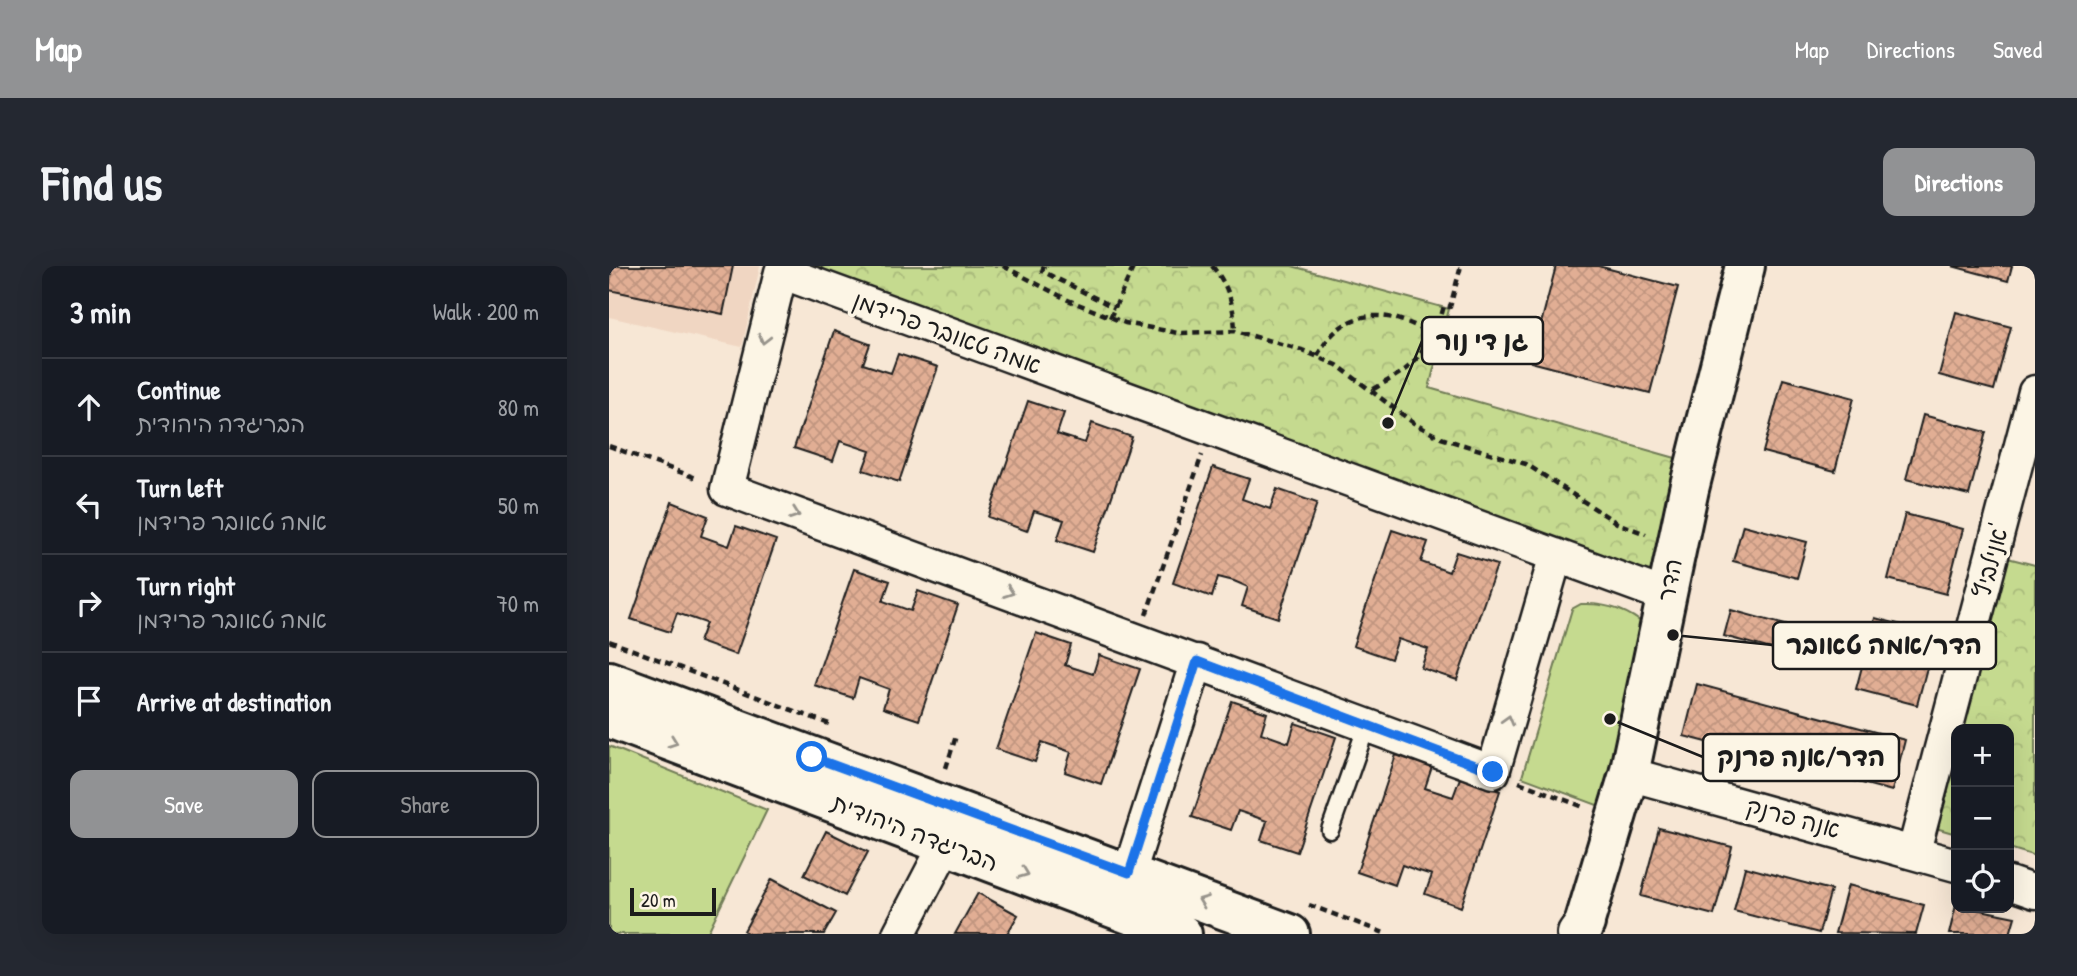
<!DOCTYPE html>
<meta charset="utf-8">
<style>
:root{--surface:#171b24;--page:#242831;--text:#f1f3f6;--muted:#9ea1a6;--line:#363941;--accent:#919294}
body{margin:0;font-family:"Patrick Hand","Playpen Sans Hebrew",sans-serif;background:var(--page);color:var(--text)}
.controls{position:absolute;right:21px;bottom:21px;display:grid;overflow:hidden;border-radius:14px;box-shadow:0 7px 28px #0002}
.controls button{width:63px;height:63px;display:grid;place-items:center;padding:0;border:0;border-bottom:2px solid var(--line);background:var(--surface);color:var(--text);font:35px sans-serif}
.scale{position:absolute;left:21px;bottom:18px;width:86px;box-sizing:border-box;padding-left:7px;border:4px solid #1c1c1c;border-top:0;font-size:19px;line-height:24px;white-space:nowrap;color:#1c1c1c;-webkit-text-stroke:5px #fcf5e5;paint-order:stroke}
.stop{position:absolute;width:21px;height:21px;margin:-16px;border:5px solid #1a73e8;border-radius:50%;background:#fff}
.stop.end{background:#1a73e8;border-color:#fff;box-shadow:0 2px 7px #0008}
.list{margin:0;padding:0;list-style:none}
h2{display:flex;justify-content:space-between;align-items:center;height:91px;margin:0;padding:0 28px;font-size:30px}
h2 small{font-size:23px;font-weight:400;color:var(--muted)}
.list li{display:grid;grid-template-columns:46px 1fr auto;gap:21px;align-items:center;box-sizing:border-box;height:98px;padding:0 28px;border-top:2px solid var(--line)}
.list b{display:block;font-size:26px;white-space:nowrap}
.list p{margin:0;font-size:23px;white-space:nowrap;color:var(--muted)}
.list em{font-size:23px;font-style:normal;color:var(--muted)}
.actions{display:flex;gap:14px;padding:21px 28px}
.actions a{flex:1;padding:16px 0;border:2px solid var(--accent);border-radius:14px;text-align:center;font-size:24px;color:var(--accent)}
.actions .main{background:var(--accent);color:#fff}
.icon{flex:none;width:38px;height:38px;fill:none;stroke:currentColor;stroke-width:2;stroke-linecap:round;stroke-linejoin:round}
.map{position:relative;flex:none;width:1426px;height:668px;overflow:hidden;border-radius:14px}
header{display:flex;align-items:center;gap:42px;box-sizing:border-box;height:98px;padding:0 35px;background:var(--accent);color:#fff}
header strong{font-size:33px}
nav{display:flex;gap:38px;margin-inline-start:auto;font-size:24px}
.intro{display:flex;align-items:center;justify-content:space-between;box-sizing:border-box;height:168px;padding:0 42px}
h1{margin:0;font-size:49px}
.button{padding:18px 32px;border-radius:14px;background:var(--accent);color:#fff;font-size:24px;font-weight:700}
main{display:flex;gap:42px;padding:0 42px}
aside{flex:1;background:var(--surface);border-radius:14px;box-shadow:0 7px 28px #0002}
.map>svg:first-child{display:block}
.built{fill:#f0d6c2}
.grass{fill:#c5da8f;stroke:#707b56;stroke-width:2}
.park{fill:url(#park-crowns);stroke:#707b56;stroke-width:2}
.building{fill:url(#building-cross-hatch);stroke:#1c1c1c;stroke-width:2}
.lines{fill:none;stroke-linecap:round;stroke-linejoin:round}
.service-casing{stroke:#1c1c1c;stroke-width:21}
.minor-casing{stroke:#1c1c1c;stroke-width:37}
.tertiary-casing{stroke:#1c1c1c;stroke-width:44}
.secondary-casing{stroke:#1c1c1c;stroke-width:44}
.path{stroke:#1c1c1c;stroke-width:4.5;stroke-dasharray:7 5;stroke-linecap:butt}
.service{stroke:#fcf5e5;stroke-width:16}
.minor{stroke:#fcf5e5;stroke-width:32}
.tertiary{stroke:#fcf5e5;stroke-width:38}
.secondary{stroke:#fcf5e5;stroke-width:38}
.oneway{stroke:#97938b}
.route{stroke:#1a73e8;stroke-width:9}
.labels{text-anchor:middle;stroke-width:7;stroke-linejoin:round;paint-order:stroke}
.street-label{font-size:24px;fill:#1c1c1c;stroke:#fcf5e5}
.leader{fill:none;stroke:#1c1c1c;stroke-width:2.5}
.callout-dot{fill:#1c1c1c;stroke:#fcf5e5;stroke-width:2.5}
.callout{fill:#fcf5e5;stroke:#1c1c1c;stroke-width:2.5}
.callout-label{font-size:26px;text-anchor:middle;font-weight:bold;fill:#1c1c1c}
</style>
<header>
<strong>Map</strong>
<nav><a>Map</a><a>Directions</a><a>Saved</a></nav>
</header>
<div class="intro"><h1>Find us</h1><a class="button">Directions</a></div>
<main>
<aside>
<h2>3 min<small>Walk · 200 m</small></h2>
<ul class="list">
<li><svg class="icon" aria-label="ahead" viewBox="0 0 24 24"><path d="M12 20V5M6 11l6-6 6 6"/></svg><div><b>Continue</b><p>הבריגדה היהודית</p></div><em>80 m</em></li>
<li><svg class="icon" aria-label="left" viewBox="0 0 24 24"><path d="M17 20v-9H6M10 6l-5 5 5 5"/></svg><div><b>Turn left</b><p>אמה טאובר פרידמן</p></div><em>50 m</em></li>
<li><svg class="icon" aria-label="right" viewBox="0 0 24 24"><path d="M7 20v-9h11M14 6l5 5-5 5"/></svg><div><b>Turn right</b><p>אמה טאובר פרידמן</p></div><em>70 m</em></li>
<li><svg class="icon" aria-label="arrive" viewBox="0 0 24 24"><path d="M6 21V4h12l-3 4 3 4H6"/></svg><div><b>Arrive at destination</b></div></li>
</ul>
<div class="actions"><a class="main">Save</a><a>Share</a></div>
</aside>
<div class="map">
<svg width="1426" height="668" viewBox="0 0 1426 668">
<defs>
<pattern id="park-crowns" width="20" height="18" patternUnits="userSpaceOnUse" patternTransform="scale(1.75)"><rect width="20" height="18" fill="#c5da8f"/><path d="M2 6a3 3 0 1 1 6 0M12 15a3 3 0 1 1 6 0" fill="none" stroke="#a9ba7b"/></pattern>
<pattern id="building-cross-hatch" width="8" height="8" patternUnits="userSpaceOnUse" patternTransform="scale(1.75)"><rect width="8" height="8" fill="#e1ae94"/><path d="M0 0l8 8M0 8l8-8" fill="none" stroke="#c0957f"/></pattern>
</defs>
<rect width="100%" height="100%" fill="#f7e7d5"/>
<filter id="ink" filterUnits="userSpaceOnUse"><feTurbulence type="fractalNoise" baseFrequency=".0143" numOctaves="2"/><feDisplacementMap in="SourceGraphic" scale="14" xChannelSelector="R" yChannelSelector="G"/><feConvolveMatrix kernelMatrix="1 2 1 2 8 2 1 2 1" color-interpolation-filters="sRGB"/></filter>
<g filter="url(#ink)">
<!-- built -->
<path class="built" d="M0,0H151L133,81L0,51Z"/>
<!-- grass -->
<path class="grass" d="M972,338C997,337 1019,344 1037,360L996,542L913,511L963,343Z
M0,480L158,544L98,668H0Z"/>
<!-- park -->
<path class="park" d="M187,0H683L840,43L820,122L1070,193L1039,314Z
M1391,290L1426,299V590L1400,582V463H1347V568L1320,560Z"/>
<!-- building -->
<path class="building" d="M3,0H124L114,48L0,24Z
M947,0H989L1069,21L1041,127L922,96Z
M1343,0H1403L1399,15Z
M1347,46L1402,61L1385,124L1330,109Z
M225,65L261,78L254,98L282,107L289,88L329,101L290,216L254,204L261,185L231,175L224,195L185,182Z
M1174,113L1245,132L1226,205L1154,186Z
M419,135L455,147L448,168L476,177L483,157L523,171L484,286L448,274L455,254L425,245L418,265L379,251Z
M1314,149L1377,166L1360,229L1297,213Z
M604,201L640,213L633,233L661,243L668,223L708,237L669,352L633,340L639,321L625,315L609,311L603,331L564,317Z
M63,236L99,250L92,270L120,280L127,260L167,274L127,389L90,376L97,357L68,347L61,366L22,353Z
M1296,248L1354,263L1337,328L1279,313Z
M1134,259L1198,276L1188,312L1124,295Z
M783,264L819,276L812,296L840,306L847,286L888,299L848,414L812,402L819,383L789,373L782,393L744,380Z
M245,303L281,315L274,335L302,345L309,325L349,339L310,454L274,442L280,423L250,412L244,432L205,419Z
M1122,344L1180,360L1173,386L1115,370Z
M1266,352L1327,368L1308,439L1247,423Z
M427,367L462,379L456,399L484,408L490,389L531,403L492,518L456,506L462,486L433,476L426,496L387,483Z
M1088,418L1296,474L1283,525L1075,470Z
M623,435L658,447L652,467L680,477L686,457L727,471L688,586L652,574L658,555L644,550L629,545L622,564L583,551Z
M787,489L823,501L816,522L844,531L851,512L891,525L852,641L816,628L823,609L807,604L793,599L786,619L748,606Z
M1050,562L1123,581L1105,649L1032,630Z
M217,565L259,586L236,630L195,609Z
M1136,601L1222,624L1210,667L1125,645Z
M163,613L227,647L215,668H140L135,665Z
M1239,619L1315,639L1307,668L1226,667Z
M369,627L409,649L398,668H346Z
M1347,639L1406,651L1401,668H1340Z"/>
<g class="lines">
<defs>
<path id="service" d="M721,564L758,459"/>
<path id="minor" d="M947,289L884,506L118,223L172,6L1058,330
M1020,508L1347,599
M1305,585L1426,126
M520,607L588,395
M1400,617L1426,626
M290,668L337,578"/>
<path id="tertiary" d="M972,668L1020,508L1080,223L1136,0"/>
<path id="secondary" d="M0,415L681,668
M0,452L573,668
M968,668L976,657"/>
</defs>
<!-- service casing -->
<use href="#service" class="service-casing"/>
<!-- minor casing -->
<use href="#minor" class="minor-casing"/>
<!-- tertiary casing -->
<use href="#tertiary" class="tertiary-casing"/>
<!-- secondary casing -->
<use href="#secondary" class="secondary-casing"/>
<!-- path -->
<path class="path" d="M394,0L459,34L516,57L569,67L626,65L693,84L728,99L806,158L832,172L917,198L1008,257L1037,268
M435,0L433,5L506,42
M603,0C620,20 625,40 626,65
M501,52L525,0
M817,65L831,54L835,40L841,41L852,0
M708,90C733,43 773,41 817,65C818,97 787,109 763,124
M0,180L90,213
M537,349L593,189
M0,375L220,458
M337,502L347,470
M910,516L977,542
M700,639L778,668"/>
<!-- service -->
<use href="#service" class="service"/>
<!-- minor -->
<use href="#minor" class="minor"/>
<!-- tertiary -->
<use href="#tertiary" class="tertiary"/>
<!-- secondary -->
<use href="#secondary" class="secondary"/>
</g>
<!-- one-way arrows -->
<defs><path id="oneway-chevron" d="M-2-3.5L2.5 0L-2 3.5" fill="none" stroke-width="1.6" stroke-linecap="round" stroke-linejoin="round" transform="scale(1.75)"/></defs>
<g class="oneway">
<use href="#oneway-chevron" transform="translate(155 73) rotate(104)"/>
<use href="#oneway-chevron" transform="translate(186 248) rotate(20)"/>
<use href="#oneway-chevron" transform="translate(400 326) rotate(20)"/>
<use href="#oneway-chevron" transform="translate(899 454) rotate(-74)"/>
<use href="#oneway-chevron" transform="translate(64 476) rotate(20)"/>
<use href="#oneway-chevron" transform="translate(415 607) rotate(21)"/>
<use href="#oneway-chevron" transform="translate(594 635) rotate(-159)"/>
</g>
</g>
<g class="lines" filter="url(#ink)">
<!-- route -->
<path class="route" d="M203,491L520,607L588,395L884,506"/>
</g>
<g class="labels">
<!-- street labels -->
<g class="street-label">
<text transform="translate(338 67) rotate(20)" y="8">אמה טאובר פרידמן</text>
<text transform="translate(1382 295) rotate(-75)" y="8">אנילביץ'</text>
<text transform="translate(1061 314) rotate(-79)" y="8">הדר</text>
<text transform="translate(1184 552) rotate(15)" y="8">אנה פרנק</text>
<text transform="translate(306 567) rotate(21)" y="8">הבריגדה היהודית</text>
</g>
</g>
<!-- callouts -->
<path class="leader" d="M779 157L813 75M1064 369L1164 379M1001 453L1094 491"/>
<g class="callout-dot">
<circle cx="779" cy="157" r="7"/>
<circle cx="1064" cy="369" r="7"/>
<circle cx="1001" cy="453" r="7"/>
</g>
<g class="callout">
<rect x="813" y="51" width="121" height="47" rx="7"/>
<rect x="1164" y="356" width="223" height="47" rx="7"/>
<rect x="1094" y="468" width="196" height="47" rx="7"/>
</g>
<g class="callout-label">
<text x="873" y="84">גן די נור</text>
<text x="1275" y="388">הדר/אמה טאובר</text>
<text x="1192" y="500">הדר/אנה פרנק</text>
</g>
</svg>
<div class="controls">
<button>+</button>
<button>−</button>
<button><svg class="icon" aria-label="locate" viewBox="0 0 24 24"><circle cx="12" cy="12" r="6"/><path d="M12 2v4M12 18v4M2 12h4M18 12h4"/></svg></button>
</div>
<div class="scale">20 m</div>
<div class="stop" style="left:203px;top:491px"></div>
<div class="stop end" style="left:884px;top:506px"></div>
</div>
</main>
